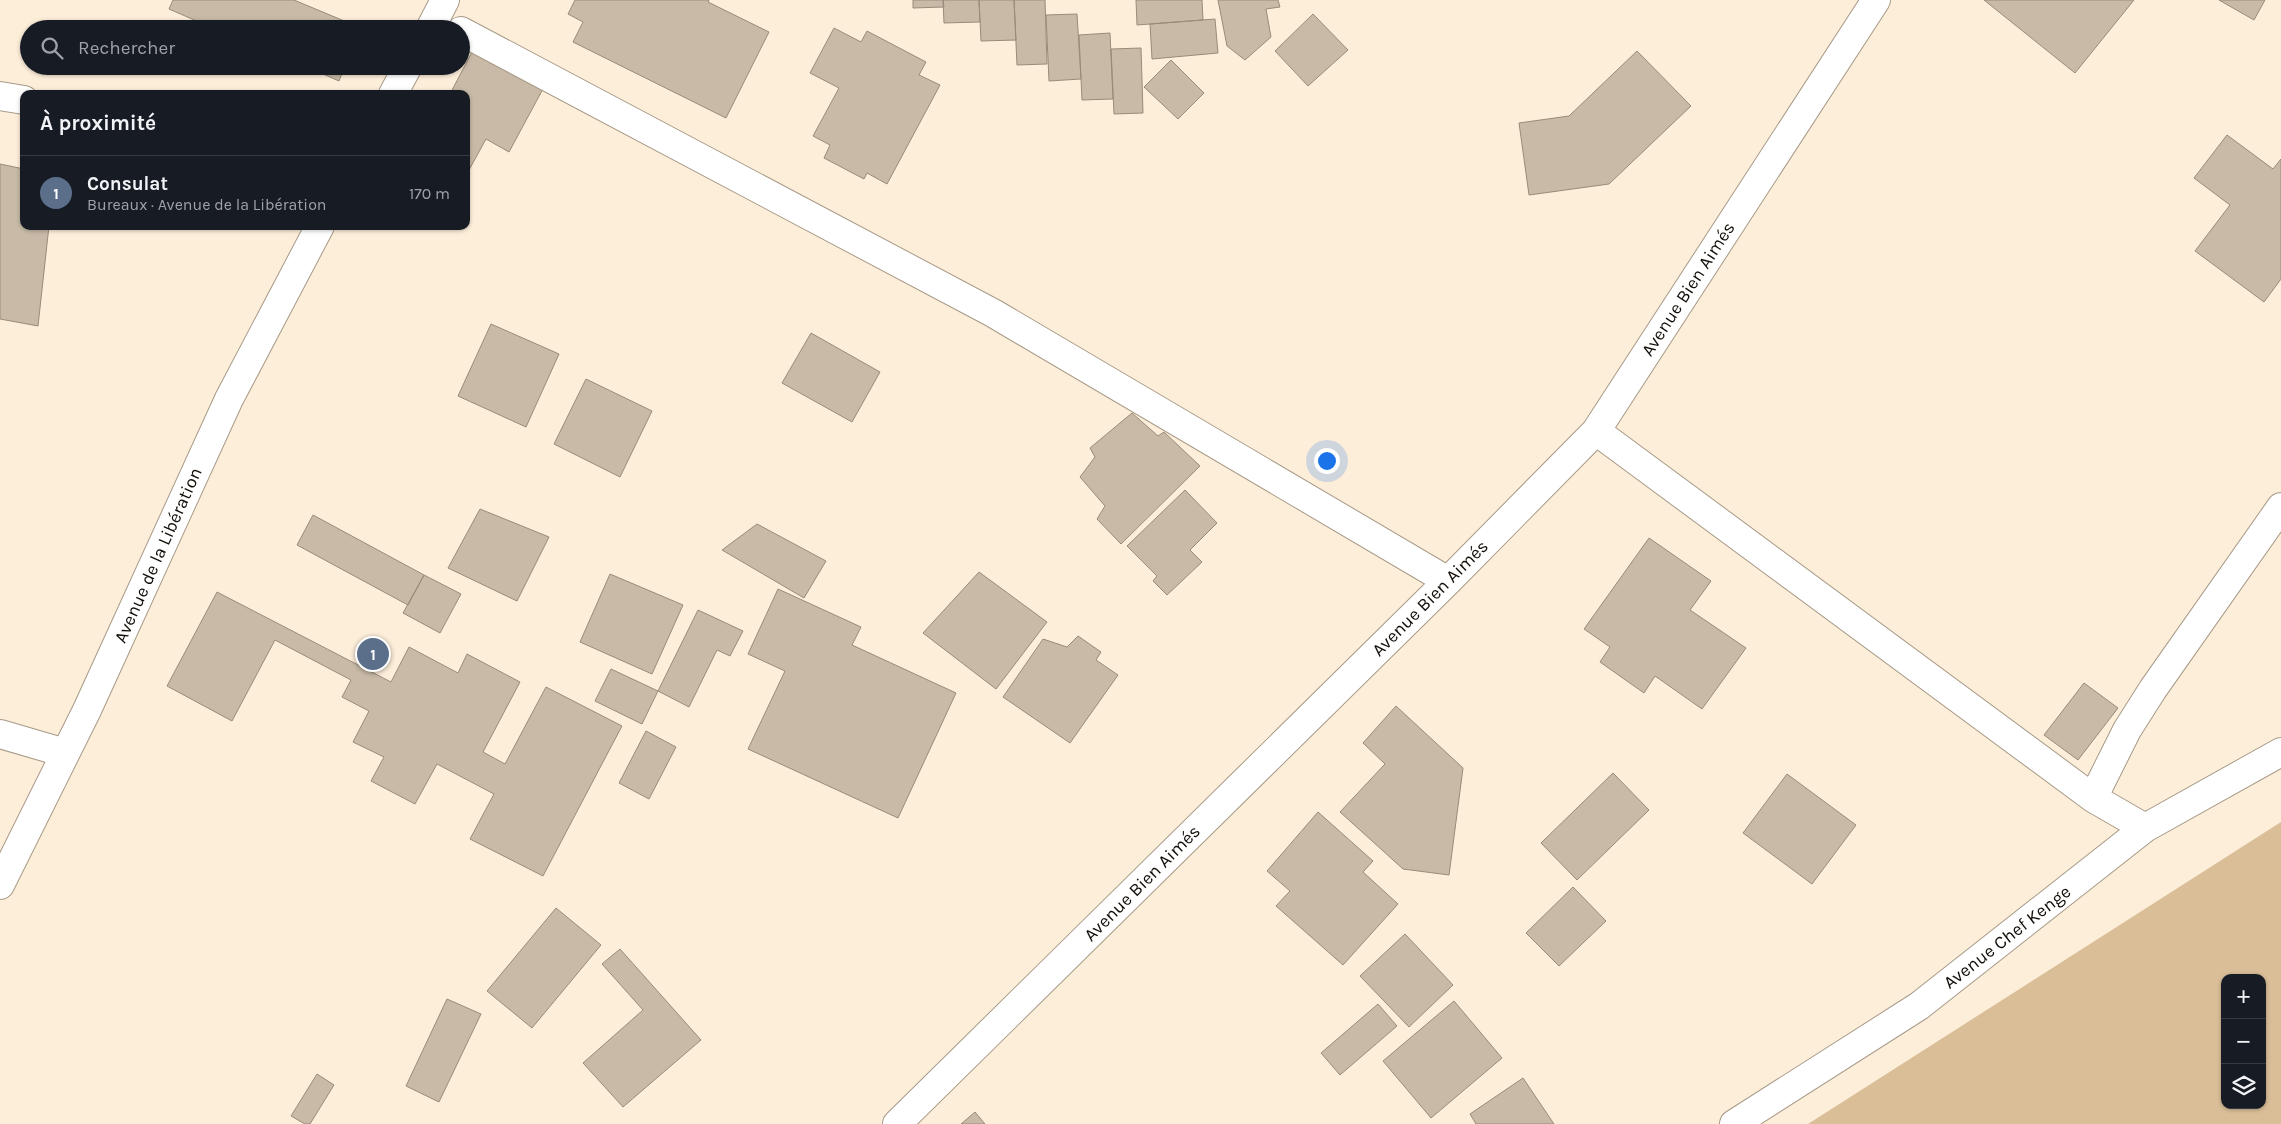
<!DOCTYPE html>
<html lang="fr">
<meta charset="utf-8">
<style>
:root{--surface:#171b24;--page:#242831;--text:#f1f3f6;--muted:#9ea1a6;--line:#363941;--accent:#7c3aed}
body{margin:0;font-family:Karla,sans-serif;background:var(--page);color:var(--text)}
.controls{position:absolute;right:15px;bottom:15px;display:grid;overflow:hidden;border-radius:10px;box-shadow:0 1px 4px #0004}
.controls button{width:45px;height:45px;display:grid;place-items:center;padding:0;border:0;border-bottom:1px solid var(--line);background:var(--surface);color:var(--text);font:25px sans-serif}
.you{position:absolute;left:1326px;top:460px;width:18px;height:18px;margin:-12px;border:4px solid #fff;border-radius:50%;background:#1a73e8;box-shadow:0 0 0 8px #1a73e833}
.badge{display:grid;place-items:center;width:32px;height:32px;border-radius:50%;background:var(--accent);color:#fff;font-size:16px;font-weight:700}
.pin{position:absolute;translate:-50% -50%;border:2px solid #fff;box-shadow:0 1px 5px #0006}
.list{margin:0;padding:0;list-style:none}
h2{display:flex;justify-content:space-between;align-items:center;height:65px;margin:0;padding:0 20px;font-size:21px}
h2 small{font-size:16px;font-weight:400;color:var(--muted)}
.list li{display:grid;grid-template-columns:32px 1fr auto;gap:15px;align-items:center;box-sizing:border-box;height:75px;padding:0 20px;border-top:1px solid var(--line)}
.list b{display:block;font-size:19px;white-space:nowrap}
.list p{margin:0;font-size:16px;white-space:nowrap;color:var(--muted)}
.list em{font-size:16px;font-style:normal;color:var(--muted)}
.icon{flex:none;width:28px;height:28px;fill:none;stroke:currentColor;stroke-width:2;stroke-linecap:round;stroke-linejoin:round}
.map{position:relative;flex:none;width:2281px;height:1124px;overflow:hidden}
.search{position:absolute;background:var(--surface);box-shadow:0 1px 4px #0004;left:20px;top:20px;width:450px;height:55px;display:flex;align-items:center;gap:12px;box-sizing:border-box;padding:0 18px;border-radius:28px;color:var(--muted);font-size:19px}
.panel{position:absolute;background:var(--surface);box-shadow:0 1px 4px #0004;left:20px;top:90px;width:450px;height:140px;border-radius:10px}
.map>svg:first-child{display:block}
.green{fill:#d9be98;fill-rule:evenodd}
.building{fill:#c8baa7;stroke:#988b79}
.lines{fill:none;stroke-linecap:round;stroke-linejoin:round}
.street-casing{stroke:#a79a87;stroke-width:30}
.secondary-casing{stroke:#a79a87;stroke-width:30}
.street{stroke:#fff;stroke-width:28}
.secondary{stroke:#fff;stroke-width:28}
.labels{text-anchor:middle;stroke-width:4.5;stroke-linejoin:round;paint-order:stroke}
.street-label{font-size:18px;fill:#120d07;stroke:#fefefe}
</style>
<div class="map">
<svg width="2281" height="1124" viewBox="0 0 2281 1124">
<rect width="100%" height="100%" fill="#fdeeda"/>
<!-- green -->
<path class="green" d="M2281,822V1124H1808ZM2225,978H2262V1105H2225Z"/>
<!-- building -->
<path class="building" d="M173,0H294L361,28L215,29L169,9Z
M575,0H709L708,2L769,32L726,118L573,42L583,22L568,14Z
M913,0H943L944,7L913,8Z
M943,0H979L980,22L944,23Z
M979,0H1014L1016,40L981,41Z
M1014,0H1045L1047,64L1017,65Z
M1136,0H1202L1203,20L1137,25Z
M1218,0H1278L1280,7L1266,9L1271,37L1245,60L1227,46Z
M1984,0H2134L2075,73Z
M2219,0H2265L2254,20Z
M1077,14L1081,79L1049,81L1046,15Z
M1313,14L1348,50L1308,86L1275,51Z
M1215,19L1218,53L1152,59L1150,24Z
M834,28L861,42L867,31L926,62L919,75L940,85L887,184L867,173L864,179L824,158L830,145L813,136L839,88L810,73Z
M1110,33L1113,99L1082,100L1079,35Z
M1141,48L1143,113L1114,114L1111,49Z
M473,50L544,87L509,152L486,139L469,170L466,168V94H450Z
M1637,51L1691,106L1609,184L1529,195L1519,123L1569,116Z
M1171,60L1204,93L1178,119L1144,87Z
M305,66H345L339,81Z
M2227,135L2273,169L2281,159V279L2264,302L2195,251L2230,205L2194,178Z
M0,164L24,169V226H49L38,326L0,319Z
M491,324L559,354L526,427L458,396Z
M811,333L880,372L852,422L782,383Z
M586,379L652,411L620,477L554,444Z
M1132,413L1158,436L1164,432L1200,466L1121,544L1097,519L1105,506L1080,477L1095,457L1090,448Z
M1185,490L1217,523L1190,550L1202,562L1167,595L1153,581L1157,576L1127,546Z
M480,509L549,537L517,601L448,568Z
M313,515L424,575L408,605L297,545Z
M757,524L826,561L804,598L722,550Z
M1649,538L1711,581L1690,610L1746,648L1702,709L1655,676L1644,693L1600,662L1610,647L1584,629Z
M979,572L1047,622L996,689L923,633Z
M610,574L683,605L652,674L580,642Z
M424,575L461,594L440,633L403,613Z
M778,589L861,627L852,645L956,693L898,818L748,749L785,671L748,654Z
M217,592L391,682L409,647L458,673L467,654L520,682L483,752L505,764L546,687L622,726L543,876L470,839L494,794L437,764L415,804L371,781L384,757L353,742L369,711L342,697L351,680L275,640L232,721L167,686Z
M698,610L743,631L730,656L717,650L689,707L658,691Z
M1078,636L1101,652L1096,660L1118,675L1070,743L1003,697L1043,639L1067,647Z
M611,669L658,691L642,724L595,701Z
M2084,683L2118,708L2078,760L2044,735Z
M1396,706L1463,768L1449,875L1403,869L1340,812L1385,764L1363,743Z
M646,731L676,747L649,799L619,783Z
M1613,773L1649,810L1577,880L1541,843Z
M1787,774L1856,825L1812,884L1743,833Z
M1318,812L1373,861L1363,872L1398,904L1343,965L1276,906L1290,891L1267,871Z
M1573,887L1606,921L1559,966L1526,933Z
M556,908L601,945L532,1028L487,991Z
M1405,934L1453,985L1409,1027L1360,976Z
M620,949L701,1040L623,1107L583,1063L643,1010L602,964Z
M447,999L481,1014L439,1102L406,1086Z
M1454,1001L1502,1058L1431,1118L1383,1061Z
M1378,1004L1397,1026L1340,1075L1321,1053Z
M317,1074L334,1085L310,1124H305L291,1116Z
M1523,1078L1554,1124H1476L1470,1114Z
M975,1112L985,1124H961Z"/>
<g class="lines">
<defs>
<path id="street" d="M461,31L993,313L1448,581
M0,96L24,100
M1596,431L2093,798L2145,828
M0,734L65,753
M2093,798L2127,730L2153,689L2281,507
M897,1124L1448,581L1596,431L1876,0
M1734,1124L1919,1006L2145,828L2281,752"/>
<path id="secondary" d="M430,29L445,0
M393,94L408,66
M0,885L87,710L229,399L320,226"/>
</defs>
<!-- street casing -->
<use href="#street" class="street-casing"/>
<!-- secondary casing -->
<use href="#secondary" class="secondary-casing"/>
<!-- street -->
<use href="#street" class="street"/>
<!-- secondary -->
<use href="#secondary" class="secondary"/>
</g>
<g class="labels">
<!-- street labels -->
<g class="street-label">
<text transform="translate(1688 289) rotate(-57)" y="6">Avenue Bien Aimés</text>
<text transform="translate(158 555) rotate(-66)" y="6">Avenue de la Libération</text>
<text transform="translate(1430 598) rotate(-45)" y="6">Avenue Bien Aimés</text>
<text transform="translate(1142 883) rotate(-45)" y="6">Avenue Bien Aimés</text>
<text transform="translate(2007 937) rotate(-38)" y="6">Avenue Chef Kenge</text>
</g>
</g>
</svg>
<div class="controls">
<button>+</button>
<button>−</button>
<button><svg class="icon" aria-label="layers" viewBox="0 0 24 24"><path d="M12 4l9 5-9 5-9-5zM3 14l9 5 9-5"/></svg></button>
</div>
<div class="you"></div>
<div class="pin badge" style="left:373px;top:654px;background:#5c6f8a">1</div>
<div class="search"><svg class="icon" aria-label="search" viewBox="0 0 24 24"><circle cx="10" cy="10" r="6"/><path d="M15 15l6 6"/></svg>Rechercher</div>
<section class="panel">
<h2>À proximité<small></small></h2>
<ul class="list">
<li><span class="badge" style="background:#5c6f8a">1</span><div><b>Consulat</b><p>Bureaux · Avenue de la Libération</p></div><em>170 m</em></li>
</ul>
</section>
</div>
